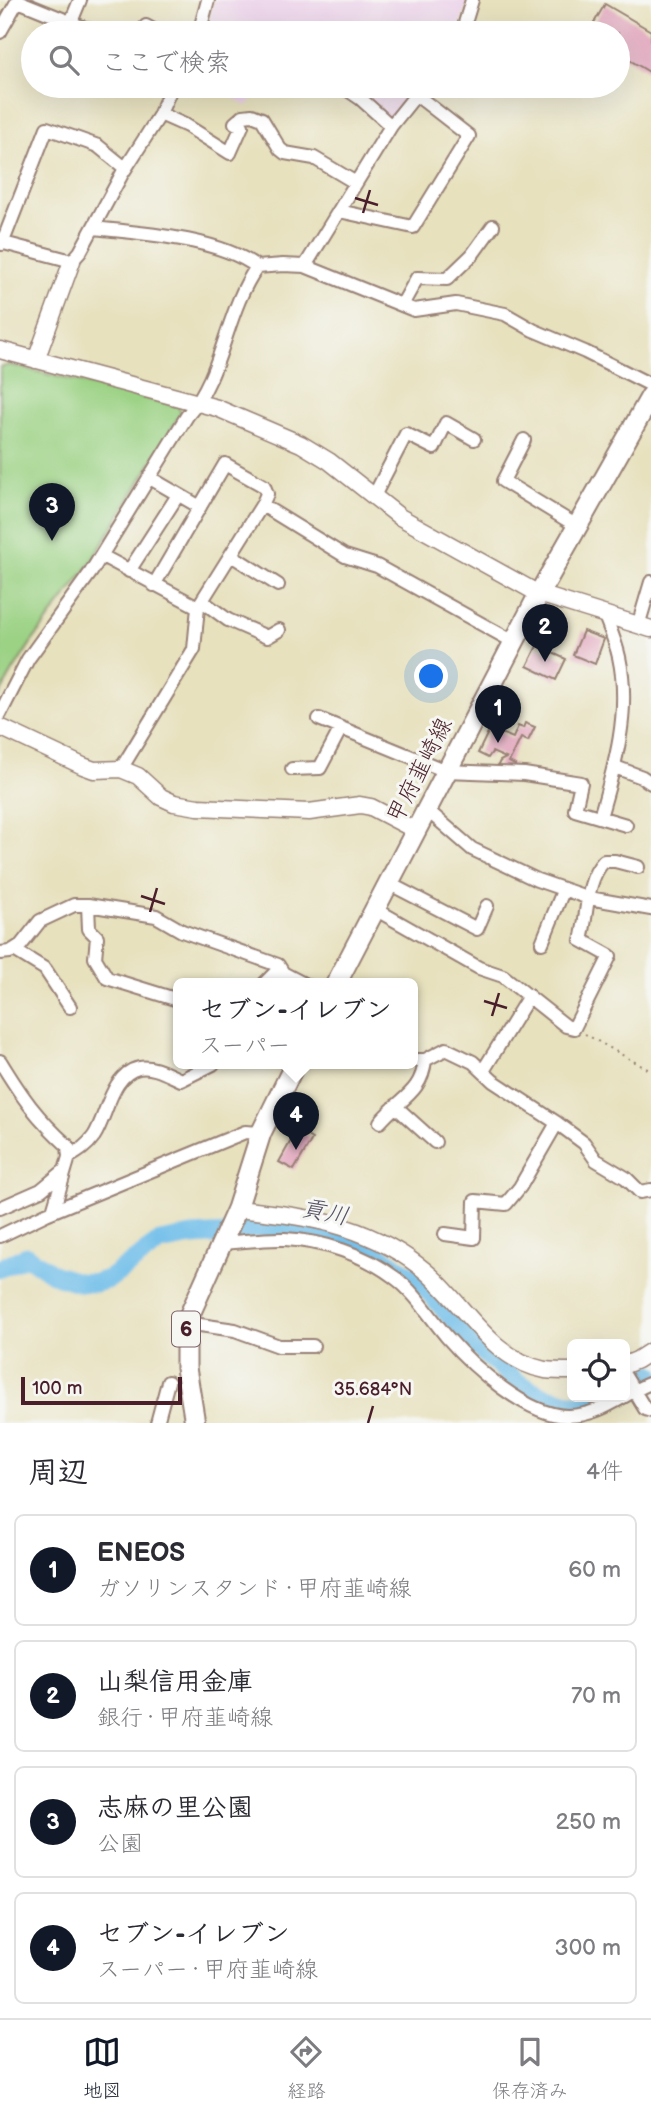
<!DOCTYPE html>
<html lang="ja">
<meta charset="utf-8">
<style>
:root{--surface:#fff;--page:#f2f2f3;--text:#2b2b33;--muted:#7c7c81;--line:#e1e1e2;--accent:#111827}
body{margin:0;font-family:"Balsamiq Sans","Klee One",sans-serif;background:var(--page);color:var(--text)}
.controls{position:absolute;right:21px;bottom:21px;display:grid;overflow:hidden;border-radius:10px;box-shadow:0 7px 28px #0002}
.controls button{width:63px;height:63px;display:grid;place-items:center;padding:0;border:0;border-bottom:2px solid var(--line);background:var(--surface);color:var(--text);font:35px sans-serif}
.scale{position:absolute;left:21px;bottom:18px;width:161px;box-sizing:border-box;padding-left:7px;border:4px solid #4a1f2b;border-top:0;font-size:19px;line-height:24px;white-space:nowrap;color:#4a1f2b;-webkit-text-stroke:5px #f6f6f2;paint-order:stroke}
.you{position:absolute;left:432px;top:677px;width:24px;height:24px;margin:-18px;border:5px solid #fff;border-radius:50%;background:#1a73e8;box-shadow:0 0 0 10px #1a73e833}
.badge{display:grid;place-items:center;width:46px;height:46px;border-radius:50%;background:var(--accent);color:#fff;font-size:23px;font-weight:700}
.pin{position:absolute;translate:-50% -58px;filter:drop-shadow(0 2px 4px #0008)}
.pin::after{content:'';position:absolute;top:37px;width:24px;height:21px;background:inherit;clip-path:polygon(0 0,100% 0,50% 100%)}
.popup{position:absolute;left:173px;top:978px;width:245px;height:91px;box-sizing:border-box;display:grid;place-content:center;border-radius:10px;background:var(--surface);filter:drop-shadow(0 2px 5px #0005);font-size:23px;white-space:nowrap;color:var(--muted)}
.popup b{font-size:26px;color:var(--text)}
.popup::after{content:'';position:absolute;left:50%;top:100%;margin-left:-14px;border:14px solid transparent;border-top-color:var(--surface)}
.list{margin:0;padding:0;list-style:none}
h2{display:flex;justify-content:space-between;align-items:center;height:91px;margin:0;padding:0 28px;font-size:30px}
h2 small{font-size:23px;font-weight:400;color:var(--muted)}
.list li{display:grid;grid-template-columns:46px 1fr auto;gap:21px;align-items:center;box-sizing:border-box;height:112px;margin:0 14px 14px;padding:0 14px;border:2px solid var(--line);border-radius:10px}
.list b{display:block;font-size:26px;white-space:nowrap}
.list p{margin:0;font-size:23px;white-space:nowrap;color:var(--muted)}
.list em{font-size:23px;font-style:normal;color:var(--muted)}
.icon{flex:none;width:38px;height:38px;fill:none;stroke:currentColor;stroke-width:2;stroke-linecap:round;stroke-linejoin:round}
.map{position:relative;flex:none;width:651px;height:1423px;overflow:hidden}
.search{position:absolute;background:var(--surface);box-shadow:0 7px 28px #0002;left:21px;right:21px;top:21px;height:77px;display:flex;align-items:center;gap:18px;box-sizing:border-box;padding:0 24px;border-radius:38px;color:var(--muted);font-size:26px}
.sheet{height:595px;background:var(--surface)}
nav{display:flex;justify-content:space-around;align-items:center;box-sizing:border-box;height:98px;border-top:2px solid var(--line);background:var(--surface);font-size:19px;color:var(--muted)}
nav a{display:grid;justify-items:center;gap:4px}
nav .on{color:var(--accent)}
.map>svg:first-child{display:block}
.built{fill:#ecd1ea}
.green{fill:#9bd284;stroke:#727858;stroke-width:2}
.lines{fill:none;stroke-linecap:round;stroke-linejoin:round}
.river{stroke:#70beea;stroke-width:19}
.building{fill:#e1a1ba}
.minor-casing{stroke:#988074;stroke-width:16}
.tertiary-casing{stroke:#988074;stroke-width:19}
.primary-casing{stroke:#988074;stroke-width:23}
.path{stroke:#988074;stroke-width:2;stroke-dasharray:2 5;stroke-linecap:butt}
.minor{stroke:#fff;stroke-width:12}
.tertiary{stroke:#fff;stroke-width:16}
.primary{stroke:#fff;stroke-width:19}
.ticks{fill:none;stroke:#4a1f2b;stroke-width:2.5}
.labels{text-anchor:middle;stroke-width:6;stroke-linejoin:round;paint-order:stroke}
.shield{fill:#f6f6f2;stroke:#7e6067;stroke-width:2}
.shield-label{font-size:21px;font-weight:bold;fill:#4a1f2b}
.street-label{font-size:23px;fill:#4a1f2b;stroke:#f6f6f2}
.water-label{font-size:24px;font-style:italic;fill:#554f64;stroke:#f6f6f2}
.ticks-label{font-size:18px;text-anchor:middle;fill:#4a1f2b;stroke:#f6f6f2;stroke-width:6;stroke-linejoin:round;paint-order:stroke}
</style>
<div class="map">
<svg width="651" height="1423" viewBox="0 0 651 1423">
<rect width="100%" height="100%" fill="#f6f6f2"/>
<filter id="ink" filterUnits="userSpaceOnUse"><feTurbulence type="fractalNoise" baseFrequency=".0143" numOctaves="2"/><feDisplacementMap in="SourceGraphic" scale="14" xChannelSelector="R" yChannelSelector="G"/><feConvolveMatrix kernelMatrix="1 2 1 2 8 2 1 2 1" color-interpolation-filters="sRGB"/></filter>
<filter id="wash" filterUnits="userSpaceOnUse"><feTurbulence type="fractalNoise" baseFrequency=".00686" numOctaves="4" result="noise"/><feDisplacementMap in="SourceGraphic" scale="28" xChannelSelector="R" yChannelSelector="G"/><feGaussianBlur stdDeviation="1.57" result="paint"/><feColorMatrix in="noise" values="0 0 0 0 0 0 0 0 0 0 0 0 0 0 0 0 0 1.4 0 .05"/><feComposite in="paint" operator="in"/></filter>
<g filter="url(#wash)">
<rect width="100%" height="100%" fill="#e7e1be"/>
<!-- built -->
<path class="built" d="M214,0H469L457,33H227L207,28Z
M213,86H262L247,106Z
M351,86H414L388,119Z"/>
<!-- green -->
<path class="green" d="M10,365L178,406L181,413L91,563L31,643L13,671L0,694V367Z"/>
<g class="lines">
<!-- river -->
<path class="river" d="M0,1268L27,1256L55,1275L78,1282L95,1283L109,1279L160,1242L192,1236L229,1234L256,1228L317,1230L351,1240L370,1249L419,1281L475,1345L517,1382L543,1396L574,1404H589L604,1397
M625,1387L651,1374"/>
</g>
<g id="blocks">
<!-- building -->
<path class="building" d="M605,4L651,31V73L618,53V33H588Z
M583,631L604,639L595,664L573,655Z
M537,646L566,659L556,680L527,666Z
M494,720L505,725L501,733L513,738L518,726L523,728L525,723L535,727L528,741L521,738L509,762L515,765L512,772L496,769L500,761L506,758L492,752L488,758L478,753Z
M297,1130L312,1139L294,1170L279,1162Z"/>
</g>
</g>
<g filter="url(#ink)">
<use href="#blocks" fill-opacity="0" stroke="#988074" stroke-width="2"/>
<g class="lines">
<defs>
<path id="minor" d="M18,1L97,33
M71,22L80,0
M0,32L18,0
M142,33L146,26L159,33
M199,33L208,0
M462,33L472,0
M83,86L94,90L96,86
M342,86L361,99L391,126
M160,114L187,126L230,153L242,126L235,123L243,116L252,115L262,119L280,149L285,153L314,158L356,183
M339,211L413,227L469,136L415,94
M93,228C141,233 219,238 257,267
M0,242L72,261L80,252L122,174L159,116L172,86
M2,244L47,128L98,146L125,168
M305,266L391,126L423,86
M402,305L417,278L447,279L472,255L493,226
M524,440L503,481L577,526
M150,478L200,507
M374,496L406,434L434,448L446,423L474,439
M262,505L345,556L377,566L514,642
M231,555L278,585
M102,556L198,607
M129,571L178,495
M202,601L228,620L267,637L279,630
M638,626L651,582
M0,714L28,659L91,572L187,416C224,374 225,312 257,267L283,265L305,266L414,310L456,304L505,314L533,330L585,352L651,385
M319,719L446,771L524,774L581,783L575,810L626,825
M615,767L642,777L651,783
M121,769L194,649L198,607L262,505L267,494L264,486L225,464L154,585
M292,769L320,768L341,728
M426,809L472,849L537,880L589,898L651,909
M600,817C615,766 631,711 619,657C616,643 610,629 605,616
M388,883L477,929L487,906
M88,905L89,929L97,937L95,958L107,978L175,999
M375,909L479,968L503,976L566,1026L574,1028L610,956L581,940C588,915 585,881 604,861H615L638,867
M542,943L563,891
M14,950L45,969L70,1007
M0,953L10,952L21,945L40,921L74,905H88L156,916L182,931L278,965L283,973
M264,984L275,973H283L304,984
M413,1060H425L446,1049L473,1062L493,1081L557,1123L584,1143L596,1160L626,1178L640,1192L651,1190
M0,1061C22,1097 36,1117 68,1146L69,1157L53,1211
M483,1071L529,996
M395,1106L435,1142
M380,1122C400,1098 422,1093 425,1060
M69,1157C79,1151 87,1146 94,1136C107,1116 111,1074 139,1068C153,1065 169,1075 181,1080L213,1064
M0,1208L41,1190L64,1171
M445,1234L474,1238L475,1201L506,1204L520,1187L557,1123
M0,1236L46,1214L245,1132L261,1133
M221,1243C242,1242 264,1238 285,1239C322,1241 364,1254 394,1277C415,1292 430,1317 447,1337C473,1367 527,1416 568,1416C601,1416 622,1394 651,1383
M186,1323L235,1330L279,1346H313
M625,1376L645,1409L651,1411
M157,1423L168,1382"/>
<path id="tertiary" d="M0,350L217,408L301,444L329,461L400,517L539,594L651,629
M36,360L72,261
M0,727L83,766L94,770L121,769L138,776L161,797L174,803L198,807L309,812L360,805L371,807L415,830
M237,1209C305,1216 363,1223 419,1266C462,1298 488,1359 545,1370C554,1371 564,1371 572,1371
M625,1365L637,1360L651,1351"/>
<path id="primary" d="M336,984L539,594L651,396
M195,1423L186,1368V1323L237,1209L261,1133L295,1064"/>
</defs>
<!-- minor casing -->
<use href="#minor" class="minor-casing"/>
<!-- tertiary casing -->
<use href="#tertiary" class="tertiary-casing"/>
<!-- primary casing -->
<use href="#primary" class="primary-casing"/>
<!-- path -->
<path class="path" d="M585,1034L651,1071"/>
<!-- minor -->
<use href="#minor" class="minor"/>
<!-- tertiary -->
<use href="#tertiary" class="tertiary"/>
<!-- primary -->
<use href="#primary" class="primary"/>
</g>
</g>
<!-- ticks -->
<path class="ticks" d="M355,198L378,205M363,213L370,190M141,896L165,904M150,912L157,888M484,1001L507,1008M492,1016L499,993M368,1423L373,1406"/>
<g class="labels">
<!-- shield labels -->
<rect class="shield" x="172" y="1311.5" width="28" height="35" rx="5"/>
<g class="shield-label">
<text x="186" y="1336">6</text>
</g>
<!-- street labels -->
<g class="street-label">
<text transform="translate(419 770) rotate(-63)" y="8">甲府韮崎線</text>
</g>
<!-- water labels -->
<g class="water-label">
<text transform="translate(325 1212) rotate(12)" y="8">貢川</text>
</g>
</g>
<g class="ticks-label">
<text x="373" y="1395">35.684°N</text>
</g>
</svg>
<div class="controls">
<button><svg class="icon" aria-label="locate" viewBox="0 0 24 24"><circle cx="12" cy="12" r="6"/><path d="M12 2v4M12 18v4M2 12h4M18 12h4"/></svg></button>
</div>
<div class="scale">100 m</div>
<div class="you"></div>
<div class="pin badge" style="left:498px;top:743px">1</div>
<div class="pin badge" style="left:545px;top:662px">2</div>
<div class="pin badge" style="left:52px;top:541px">3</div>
<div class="pin badge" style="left:296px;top:1150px">4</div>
<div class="popup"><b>セブン-イレブン</b>スーパー</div>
<div class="search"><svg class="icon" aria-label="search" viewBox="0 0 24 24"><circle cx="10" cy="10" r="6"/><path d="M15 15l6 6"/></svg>ここで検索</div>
</div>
<section class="sheet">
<h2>周辺<small>4件</small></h2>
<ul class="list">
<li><span class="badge">1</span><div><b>ENEOS</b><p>ガソリンスタンド · 甲府韮崎線</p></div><em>60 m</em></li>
<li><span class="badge">2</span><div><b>山梨信用金庫</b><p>銀行 · 甲府韮崎線</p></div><em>70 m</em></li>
<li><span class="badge">3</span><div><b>志麻の里公園</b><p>公園</p></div><em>250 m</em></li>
<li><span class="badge">4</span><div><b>セブン-イレブン</b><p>スーパー · 甲府韮崎線</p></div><em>300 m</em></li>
</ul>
</section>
<nav>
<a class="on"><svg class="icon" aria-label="map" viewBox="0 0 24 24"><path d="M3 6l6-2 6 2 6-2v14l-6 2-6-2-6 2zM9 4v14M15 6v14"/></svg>地図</a>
<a><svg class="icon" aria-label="directions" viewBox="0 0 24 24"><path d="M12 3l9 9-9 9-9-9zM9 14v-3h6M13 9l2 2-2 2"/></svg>経路</a>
<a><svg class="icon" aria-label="saved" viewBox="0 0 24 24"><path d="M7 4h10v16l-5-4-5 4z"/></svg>保存済み</a>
</nav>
